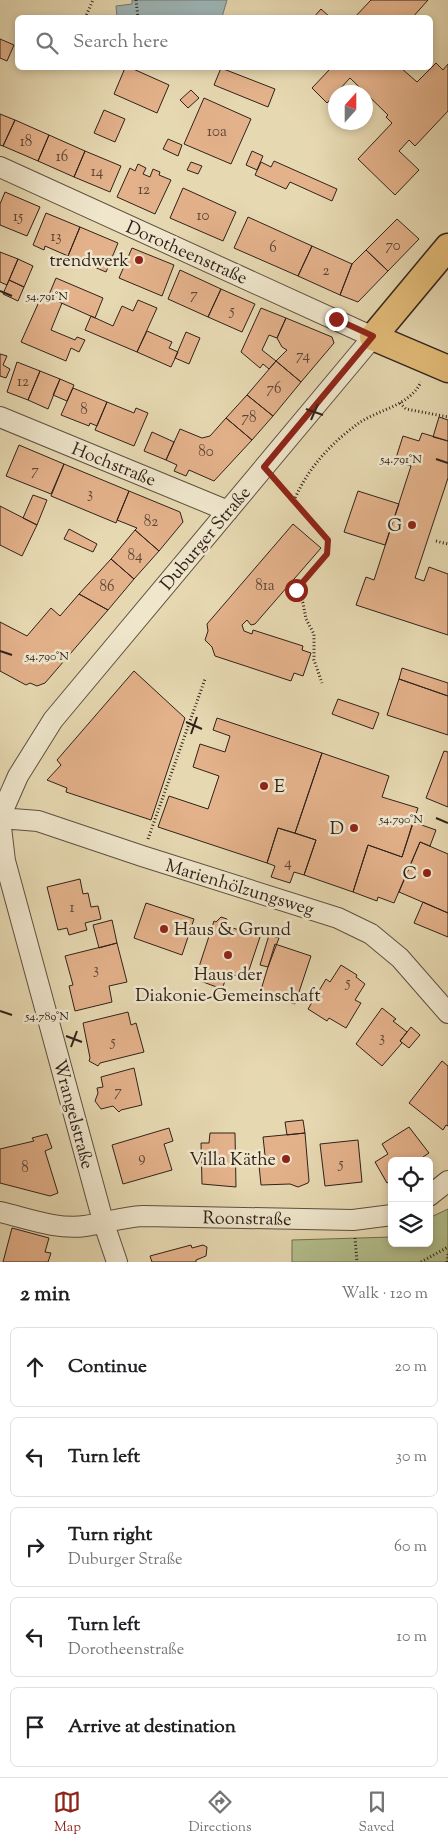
<!DOCTYPE html>
<meta charset="utf-8">
<style>
:root{--surface:#fff;--page:#f2f2f2;--text:#202124;--muted:#757577;--line:#e0e0e0;--accent:#8f2418}
body{margin:0;font-family:"Sorts Mill Goudy",serif;background:var(--page);color:var(--text)}
.controls{position:absolute;right:15px;bottom:15px;display:grid;overflow:hidden;border-radius:8px;box-shadow:0 2px 8px #0003}
.controls button{width:45px;height:45px;display:grid;place-items:center;padding:0;border:0;border-bottom:1px solid var(--line);background:var(--surface);color:var(--text);font:25px sans-serif}
.compass{position:absolute;left:328px;top:85px;width:45px;height:45px;border-radius:50%;background:var(--surface);box-shadow:0 2px 8px #0003;rotate:21deg}
.stop{position:absolute;width:15px;height:15px;margin:-11px;border:4px solid #8f2418;border-radius:50%;background:#fff}
.stop.end{background:#8f2418;border-color:#fff;box-shadow:0 1px 5px #0008}
.list{margin:0;padding:0;list-style:none}
h2{display:flex;justify-content:space-between;align-items:center;height:65px;margin:0;padding:0 20px;font-size:21px}
h2 small{font-size:16px;font-weight:400;color:var(--muted)}
.list li{display:grid;grid-template-columns:32px 1fr auto;gap:15px;align-items:center;box-sizing:border-box;height:80px;margin:0 10px 10px;padding:0 10px;border:1px solid var(--line);border-radius:8px}
.list b{display:block;font-size:19px;white-space:nowrap}
.list p{margin:0;font-size:16px;white-space:nowrap;color:var(--muted)}
.list em{font-size:16px;font-style:normal;color:var(--muted)}
.icon{flex:none;width:28px;height:28px;fill:none;stroke:currentColor;stroke-width:2;stroke-linecap:round;stroke-linejoin:round}
.map{position:relative;flex:none;width:448px;height:1262px;overflow:hidden}
.search{position:absolute;background:var(--surface);box-shadow:0 2px 8px #0003;left:15px;right:15px;top:15px;height:55px;display:flex;align-items:center;gap:12px;box-sizing:border-box;padding:0 18px;border-radius:8px;color:var(--muted);font-size:19px}
.sheet{height:515px;background:var(--surface)}
nav{display:flex;justify-content:space-around;align-items:center;box-sizing:border-box;height:70px;border-top:1px solid var(--line);background:var(--surface);font-size:14px;color:var(--muted)}
nav a{display:grid;justify-items:center;gap:2px}
nav .on{color:var(--accent)}
.map>svg:first-child{display:block}
.green{fill:#b3bf8d;stroke:#727054}
.water{fill:#9db6b8;stroke:#717b79}
.building{fill:#e3b18a;stroke:#30221b}
.lines{fill:none;stroke-linecap:round;stroke-linejoin:round}
.minor-casing{stroke:#5e5040;stroke-width:22}
.major-casing{stroke:#30221b;stroke-width:29}
.path{stroke:#30221b;stroke-width:3;stroke-dasharray:1 2.5;stroke-linecap:butt}
.minor{stroke:#efe6cc;stroke-width:20}
.major{stroke:#e3bc78;stroke-width:26}
.route{stroke:#8f2418;stroke-width:6}
.ticks{fill:none;stroke:#30221b;stroke-width:2}
.poi-dot{fill:#8f2418;stroke:#efe6cc;stroke-width:2}
.labels{text-anchor:middle;stroke-width:5;stroke-linejoin:round;paint-order:stroke}
.number-label{font-size:15px;fill:#5d4637}
.street-label{font-size:18px;fill:#30221b;stroke:#efe6cc}
.poi-label{font-size:18px;fill:#30221b;stroke:#efe6cc;text-anchor:end}
.ticks-label{font-size:12px;text-anchor:middle;fill:#30221b;stroke:#efe6cc;stroke-width:5;stroke-linejoin:round;paint-order:stroke}
</style>
<div class="map">
<svg width="448" height="1262" viewBox="0 0 448 1262">
<rect width="100%" height="100%" fill="#e6d8b1"/>
<filter id="stains"><feTurbulence type="fractalNoise" baseFrequency=".004" numOctaves="4"/><feColorMatrix values="0 0 0 0 .2 0 0 0 0 .09 0 0 0 0 .02 0 0 0 .5 -.17"/></filter>
<radialGradient id="worn" r=".72"><stop offset=".6" stop-color="#630" stop-opacity="0"/><stop offset="1" stop-color="#630" stop-opacity=".3"/></radialGradient>
<!-- green -->
<path class="green" d="M448,1209V1262H292V1240L392,1237V1243H429V1218Z"/>
<!-- water -->
<path class="water" d="M132,0H227L222,17H117L116,6L132,4Z"/>
<!-- building -->
<path class="building" d="M371,0H428L412,18H354Z
M321,9L331,18H313Z
M0,39L14,45L7,61L0,58Z
M436,63L443,70L448,64V111L415,146L409,140L399,151L419,170L395,195L358,159L392,123L386,117L388,115L350,78L327,103L312,88L330,69L328,68H401L417,82Z
M125,68H131L169,85L157,113L114,94Z
M221,68L275,89L268,107L214,85Z
M191,90L199,98L188,108L180,100Z
M204,98L251,119L231,164L184,144Z
M104,110L125,119L115,142L94,133Z
M0,114L15,120L3,146L0,145Z
M15,120L49,135L38,161L3,146Z
M49,135L85,151L74,177L38,161Z
M168,139L182,145L178,156L163,149Z
M85,151L121,166L110,192L74,177Z
M252,151L263,156L257,170L246,165Z
M274,161L337,189L332,201L290,182L286,189L255,175L261,162L271,167Z
M191,162L202,166L198,174L187,170Z
M138,164L146,168L143,174L150,177L153,169L160,172L159,175L171,180L155,214L117,197L130,168L135,171Z
M183,188L236,212L223,241L170,218Z
M5,192L40,207L27,236L0,225V204Z
M46,213L80,227L68,256L45,246L44,250L33,245Z
M248,217L312,246L298,276L234,248Z
M397,219L419,239L388,271L366,250Z
M80,227L118,243L106,272L68,256Z
M312,246L352,264L340,295L298,276Z
M132,248L174,265L162,296L119,278Z
M366,250L388,271L358,302L340,295L352,264Z
M0,252L18,259L7,285L0,282Z
M18,259L33,266L24,287L9,280Z
M180,270L221,289L208,317L168,299Z
M56,278L103,298L95,318L48,297Z
M9,280L24,287L18,301L3,294Z
M221,289L255,304L242,332L208,317Z
M42,295L62,303L51,330L75,340L77,337L85,340L79,352L71,348L66,361L21,342Z
M138,300L157,308L137,352L85,330L91,316L113,326L122,306L133,311Z
M261,308L286,318L277,338L269,335L262,350L276,361L269,369L263,364L260,368L241,352Z
M286,318L332,337L334,343L301,382L276,361L287,350L282,347L277,338Z
M147,331L172,342L169,348L178,352L171,367L137,352Z
M186,332L200,338L189,364L175,358Z
M0,354L7,356L3,365L10,369L6,378L0,376Z
M276,361L301,382L273,416L247,395Z
M17,362L40,371L28,400L7,392Z
M40,371L60,379L48,409L28,400Z
M60,379L74,385L67,401L53,395Z
M73,388L107,402L97,426L90,423L89,426L61,415Z
M247,395L273,416L252,440L226,418Z
M107,402L134,413L136,408L148,413L134,446L95,430Z
M439,417L448,420V441L433,437Z
M226,418L252,440L214,481L189,470L186,476L174,471L177,465L166,460L180,429L202,438L210,436Z
M152,432L174,442L166,460L144,451Z
M422,433L448,441V478L415,578L424,581L429,567L448,574V635L356,605L366,577L374,580L411,466L395,461L403,436L419,441Z
M19,445L64,464L51,494L6,476Z
M64,464L129,491L116,523L51,496Z
M129,491L180,512L183,522L159,551L135,530L137,528L117,520Z
M358,491L399,504L385,545L344,532Z
M33,495L47,500L37,525L23,518Z
M0,506L37,525L22,556L0,545Z
M293,524L321,548L255,624L251,625L247,620L242,625L244,631L252,634L253,630L303,646L302,650L311,653L303,676L294,673L291,681L215,656L212,647L205,640L208,631L207,624Z
M69,529L97,544L93,552L64,539Z
M135,530L159,551L134,579L111,559Z
M111,559L134,579L108,610L79,594Z
M79,594L108,610L45,683L37,686L30,683L26,685L0,671V622L27,636L51,608L60,616Z
M402,668L448,683V696L399,679Z
M134,671L185,718L151,820L66,792L67,788L47,780L61,765L57,760Z
M399,679L448,696V735L387,715Z
M338,699L379,713L373,729L332,714Z
M217,718L322,753L295,833L278,828L267,863L158,827L169,796L208,809L219,776L193,767L200,744L225,752L230,736L213,730Z
M444,751L448,752V807L426,798Z
M322,753L389,776L382,797L418,808L402,857L368,845L353,892L304,875L316,840L295,833Z
M413,822L436,830L430,846L420,842L394,903L378,897L377,901L353,892L368,845L402,857Z
M278,828L316,840L304,875L294,872L290,883L271,877L275,866L267,863Z
M420,842L448,854V913L399,892Z
M80,879L83,894L88,893L91,907L98,906L101,919L85,923L87,930L69,935L67,928L58,930L47,887Z
M423,902L448,913V937L414,923Z
M146,903L194,919L182,955L134,938Z
M221,917L227,919V926L245,932L248,927H253L257,931L256,936L260,937L246,979L228,973L222,989L195,979L214,921L216,922Z
M112,920L117,943L99,948L93,925Z
M269,935L279,938L268,967L260,965Z
M117,943L127,982L109,986L112,1002L75,1011L69,986L73,985L65,956Z
M275,944L311,956L295,1004L260,993Z
M341,965L357,975L356,977L365,984L355,1000L361,1003L346,1028L329,1018L327,1021L308,1009L326,979L330,982Z
M382,1008L396,1019L393,1021L407,1032L400,1041L402,1043L382,1066L356,1044Z
M128,1012L131,1025L136,1023L144,1052L100,1063L98,1066L89,1061L90,1058L83,1023Z
M411,1027L420,1035L409,1048L400,1041Z
M442,1061L448,1066V1126L446,1125L443,1130L409,1103Z
M134,1068L142,1105L121,1110L119,1112L113,1106L101,1109L95,1101L98,1093L97,1088L103,1087L101,1077Z
M303,1120L305,1133L287,1135L285,1122Z
M409,1127L429,1153L423,1157L425,1159L423,1161H392V1180L387,1183L375,1162L388,1154L382,1144Z
M169,1128L173,1141L164,1144L172,1170L123,1184L112,1145Z
M210,1133H235L236,1187L202,1184L201,1143H209Z
M305,1133L309,1181L308,1183L298,1187L290,1184L261,1185L259,1165L266,1164L263,1137Z
M47,1134L52,1148L45,1151L58,1193L50,1196L0,1183V1149L34,1141L32,1138Z
M358,1140L362,1182L325,1186L320,1144Z
M12,1228L49,1238L45,1252L51,1253L48,1262H3Z
M191,1245L192,1248L203,1245L207,1247L206,1256L196,1260V1262H152L150,1256Z"/>
<g class="lines">
<defs>
<path id="minor" d="M0,167L373,337L53,720L18,776L0,817
M0,417L228,511
M0,818L38,821L142,856L338,918L371,934L400,958L448,1013
M0,819L5,861L103,1221L117,1262
M429,1196L448,1181
M0,1212C26,1218 57,1230 85,1226C105,1223 123,1217 143,1216L353,1220L392,1215"/>
<path id="major" d="M448,247L373,337L448,369"/>
</defs>
<!-- minor casing -->
<use href="#minor" class="minor-casing"/>
<!-- major casing -->
<use href="#major" class="major-casing"/>
<!-- path -->
<path class="path" d="M136,0L138,18
M85,18L93,0
M400,403L406,409L448,417
M276,481L328,540L327,554L296,590L303,603L306,619L314,634V660L322,683
M294,501C306,471 329,445 355,426C376,409 408,408 421,382
M436,541L448,544
M148,839L205,679
M355,1238L357,1262
M421,1262L448,1247
M447,1262L448,1254"/>
<!-- minor -->
<use href="#minor" class="minor"/>
<!-- major -->
<use href="#major" class="major"/>
</g>
<g class="lines">
<!-- route -->
<path class="route" d="M296,590L327,554L328,540L264,467L373,336L336,319"/>
</g>
<!-- ticks -->
<path class="ticks" d="M0,291L12,296M306,409L323,415M311,420L318,404M436,459L448,463M0,651L12,655M186,722L202,729M191,734L197,717M436,818L448,823M0,1011L12,1015M66,1036L82,1042M71,1047L77,1031"/>
<!-- markers -->
<g class="poi-dot">
<circle cx="139" cy="260" r="5"/>
<circle cx="412" cy="525" r="5"/>
<circle cx="264" cy="786" r="5"/>
<circle cx="354" cy="828" r="5"/>
<circle cx="427" cy="873" r="5"/>
<circle cx="164" cy="929" r="5"/>
<circle cx="228" cy="955" r="5"/>
<circle cx="286" cy="1159" r="5"/>
</g>
<g class="labels">
<!-- number labels -->
<g class="number-label">
<text x="217" y="136">10a</text>
<text x="26" y="146">18</text>
<text x="62" y="161">16</text>
<text x="97" y="176">14</text>
<text x="144" y="194">12</text>
<text x="203" y="220">10</text>
<text x="18" y="221">15</text>
<text x="56" y="241">13</text>
<text x="393" y="250">70</text>
<text x="273" y="252">6</text>
<text x="326" y="275">2</text>
<text x="194" y="299">7</text>
<text x="232" y="315">5</text>
<text x="303" y="360">74</text>
<text x="23" y="386">12</text>
<text x="274" y="393">76</text>
<text x="84" y="414">8</text>
<text x="249" y="422">78</text>
<text x="206" y="456">80</text>
<text x="35" y="475">7</text>
<text x="90" y="498">3</text>
<text x="151" y="526">82</text>
<text x="135" y="560">84</text>
<text x="265" y="590">81a</text>
<text x="107" y="591">86</text>
<text x="288" y="867">4</text>
<text x="72" y="912">1</text>
<text x="96" y="974">3</text>
<text x="348" y="987">5</text>
<text x="382" y="1042">3</text>
<text x="113" y="1046">5</text>
<text x="118" y="1096">7</text>
<text x="142" y="1162">9</text>
<text x="341" y="1168">5</text>
<text x="25" y="1172">8</text>
</g>
<!-- street labels -->
<g class="street-label">
<text transform="translate(187 252) rotate(24)" y="6">Dorotheenstraße</text>
<text transform="translate(114 464) rotate(22)" y="6">Hochstraße</text>
<text transform="translate(205 538) rotate(-50)" y="6">Duburger Straße</text>
<text transform="translate(240 887) rotate(17)" y="6">Marienhölzungsweg</text>
<text transform="translate(74 1114) rotate(75)" y="6">Wrangelstraße</text>
<text transform="translate(247 1218) rotate(1)" y="6">Roonstraße</text>
</g>
<!-- poi labels -->
<g class="poi-label">
<text x="129" y="266">trendwerk</text>
<text x="402" y="531">G</text>
<text x="274" y="792" text-anchor="start">E</text>
<text x="344" y="834">D</text>
<text x="417" y="879">C</text>
<text x="174" y="935" text-anchor="start">Haus &amp; Grund</text>
<text x="228" y="980" text-anchor="middle">Haus der<tspan x="228" dy="21">Diakonie-Gemeinschaft</tspan></text>
<text x="276" y="1165">Villa Käthe</text>
</g>
</g>
<g class="ticks-label">
<text x="47" y="300">54.791°N</text>
<text x="401" y="463">54.791°N</text>
<text x="47" y="660">54.790°N</text>
<text x="401" y="823">54.790°N</text>
<text x="47" y="1020">54.789°N</text>
</g>
<rect width="100%" height="100%" filter="url(#stains)"/>
<rect width="100%" height="100%" fill="url(#worn)"/>
</svg>
<div class="controls">
<button><svg class="icon" aria-label="locate" viewBox="0 0 24 24"><circle cx="12" cy="12" r="6"/><path d="M12 2v4M12 18v4M2 12h4M18 12h4"/></svg></button>
<button><svg class="icon" aria-label="layers" viewBox="0 0 24 24"><path d="M12 4l9 5-9 5-9-5zM3 14l9 5 9-5"/></svg></button>
</div>
<svg class="compass" viewBox="-18 -18 36 36"><path d="M0-13l5 13h-10z" fill="#e53935"/><path d="M0 13l5-13h-10z" fill="#757577"/></svg>
<div class="stop" style="left:296px;top:590px"></div>
<div class="stop end" style="left:336px;top:319px"></div>
<div class="search"><svg class="icon" aria-label="search" viewBox="0 0 24 24"><circle cx="10" cy="10" r="6"/><path d="M15 15l6 6"/></svg>Search here</div>
</div>
<section class="sheet">
<h2>2 min<small>Walk · 120 m</small></h2>
<ul class="list">
<li><svg class="icon" aria-label="ahead" viewBox="0 0 24 24"><path d="M12 20V5M6 11l6-6 6 6"/></svg><div><b>Continue</b></div><em>20 m</em></li>
<li><svg class="icon" aria-label="left" viewBox="0 0 24 24"><path d="M17 20v-9H6M10 6l-5 5 5 5"/></svg><div><b>Turn left</b></div><em>30 m</em></li>
<li><svg class="icon" aria-label="right" viewBox="0 0 24 24"><path d="M7 20v-9h11M14 6l5 5-5 5"/></svg><div><b>Turn right</b><p>Duburger Straße</p></div><em>60 m</em></li>
<li><svg class="icon" aria-label="left" viewBox="0 0 24 24"><path d="M17 20v-9H6M10 6l-5 5 5 5"/></svg><div><b>Turn left</b><p>Dorotheenstraße</p></div><em>10 m</em></li>
<li><svg class="icon" aria-label="arrive" viewBox="0 0 24 24"><path d="M6 21V4h12l-3 4 3 4H6"/></svg><div><b>Arrive at destination</b></div></li>
</ul>
</section>
<nav>
<a class="on"><svg class="icon" aria-label="map" viewBox="0 0 24 24"><path d="M3 6l6-2 6 2 6-2v14l-6 2-6-2-6 2zM9 4v14M15 6v14"/></svg>Map</a>
<a><svg class="icon" aria-label="directions" viewBox="0 0 24 24"><path d="M12 3l9 9-9 9-9-9zM9 14v-3h6M13 9l2 2-2 2"/></svg>Directions</a>
<a><svg class="icon" aria-label="saved" viewBox="0 0 24 24"><path d="M7 4h10v16l-5-4-5 4z"/></svg>Saved</a>
</nav>
